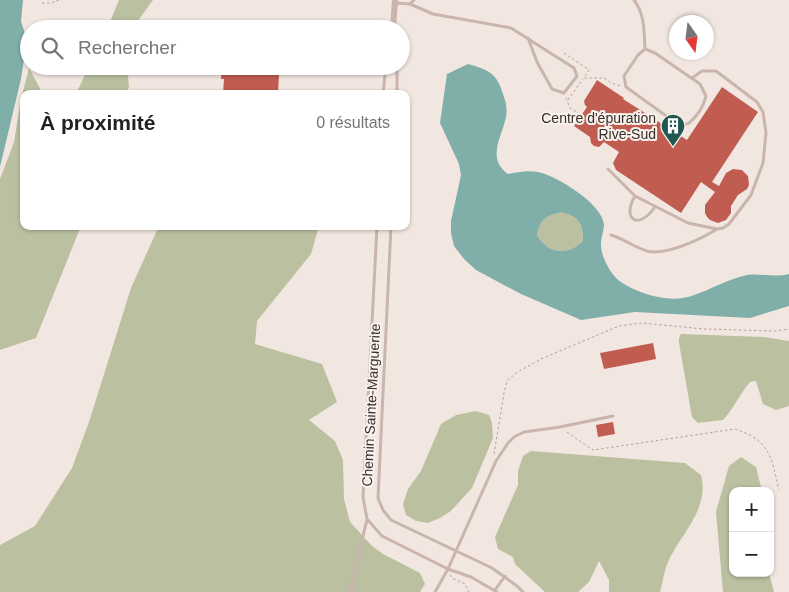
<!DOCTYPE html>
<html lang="fr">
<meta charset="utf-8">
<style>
:root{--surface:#fff;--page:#f6f6f6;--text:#202124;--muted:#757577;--line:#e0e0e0}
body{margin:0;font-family:Arial,sans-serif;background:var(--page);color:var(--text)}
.controls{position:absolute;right:15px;bottom:15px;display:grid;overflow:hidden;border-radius:10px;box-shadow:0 1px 4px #0004}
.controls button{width:45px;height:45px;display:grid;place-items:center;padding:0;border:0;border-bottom:1px solid var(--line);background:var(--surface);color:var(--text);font:25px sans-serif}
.compass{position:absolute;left:669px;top:15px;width:45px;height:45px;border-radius:50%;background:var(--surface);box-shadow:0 1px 4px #0004;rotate:166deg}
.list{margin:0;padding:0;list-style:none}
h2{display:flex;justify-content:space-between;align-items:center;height:65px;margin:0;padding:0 20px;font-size:21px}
h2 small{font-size:16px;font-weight:400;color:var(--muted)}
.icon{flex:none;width:28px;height:28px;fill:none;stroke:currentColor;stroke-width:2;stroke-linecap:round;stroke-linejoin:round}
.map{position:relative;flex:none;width:789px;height:592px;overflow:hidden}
.search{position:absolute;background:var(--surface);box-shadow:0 1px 4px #0004;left:20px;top:20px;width:390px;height:55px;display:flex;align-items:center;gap:12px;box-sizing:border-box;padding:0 18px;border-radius:28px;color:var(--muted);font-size:19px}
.panel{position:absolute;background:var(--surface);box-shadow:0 1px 4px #0004;left:20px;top:90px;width:390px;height:140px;border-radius:10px}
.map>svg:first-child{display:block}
.green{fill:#bac0a0}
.water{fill:#80aea9;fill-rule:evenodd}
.building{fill:#c05c50}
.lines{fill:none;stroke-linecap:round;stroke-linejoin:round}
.path{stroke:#b59f96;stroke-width:1;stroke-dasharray:2.5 2.5;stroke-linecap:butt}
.lane{stroke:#cab5ac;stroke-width:3}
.street{stroke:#cab5ac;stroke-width:6}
.labels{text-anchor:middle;stroke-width:4;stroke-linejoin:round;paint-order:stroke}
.poi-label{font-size:14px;fill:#382d2a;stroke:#f9f1ec;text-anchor:end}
.street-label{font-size:14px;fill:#382d2a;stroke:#f9f1ec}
</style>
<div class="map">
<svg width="789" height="592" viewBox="0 0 789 592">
<rect width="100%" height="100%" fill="#f2e7e0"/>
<!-- green -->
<path class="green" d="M119,0H153L140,18L134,29H107Z
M89,66H127L129,86L127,94H76Z
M29,68L43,94H24V226H81L36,338L0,350V179L14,142L21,99Z
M561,212C579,217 583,223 583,241C568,256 548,254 537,235C541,218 545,217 561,212Z
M159,226H319L311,254L257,321L255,344L322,364L337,402L309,420L335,441L343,460L344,499L350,522L372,546L383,554L420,573L425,584L420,592H0V545L35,526L72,468L89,422L131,288Z
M681,334L764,337L789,341V406L776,410L763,404L756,381L750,382C740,394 734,408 723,420L698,423L692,417L679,343V338Z
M476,411L489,415L492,423L493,438L472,488L451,511L440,518L428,523L416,521L406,515L403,504L408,489L421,471L441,424L456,415Z
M531,451L685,463L701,475C710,509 681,533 668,562C664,571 663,582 660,592H609V580L599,561L589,582L578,592H545L515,564L513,557L498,549L495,537L518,485V471L523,456Z
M741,457L756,467L762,491H733V573H769L774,592H723L716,512L729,466Z"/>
<!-- water -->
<path class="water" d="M0,0H23L21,21L27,40L21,79L0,167Z
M468,64C486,69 496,72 502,91C505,99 508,108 506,117C502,137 486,158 508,174C517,172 529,170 538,172C557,176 603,204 604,225C604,231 601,237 601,243C600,255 611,276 621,282C640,295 672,304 694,295C712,289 728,279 747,275C761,273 775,278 789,274V306L750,318L635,312L581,320L521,294L476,270L464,259L454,246L451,233V221L461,175L459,164L440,123L447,74ZM561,212C579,217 583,223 583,241C568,256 548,254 537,235C541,218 545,217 561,212Z"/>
<!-- building -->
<path class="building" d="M222,66H280L282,67L281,74H279L278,94H223L224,79H221Z
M597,80L624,98L623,99L687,140L722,87L758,112L712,182L719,186L726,173L733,169L742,170L748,176L749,185L747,189L738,195L731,206V213L726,220L718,223L710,220L707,217L705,213V205L715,192L701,182L681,213L616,170L613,163L619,152L604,142L599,147L594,146L591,143L590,137L574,126L587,107L585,105L584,101Z
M653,343L656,359L604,369L600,353Z
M613,422L615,434L598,437L596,425Z"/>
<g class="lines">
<!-- path -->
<path class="path" d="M42,3H51L59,0
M564,53L589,70L584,78H604L611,83L621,86
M566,98L570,108L581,115
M568,100L583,79
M567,432L593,450L735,429C771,441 771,457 779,490
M494,454L504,393L507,381L516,373L541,359L619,326L642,323L704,329L775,331L789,329
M450,575L452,578L465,584L469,592"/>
<!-- lane -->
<path class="lane" d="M634,0C645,14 644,33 645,49
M395,3L410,4L433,14L511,28L574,68L577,76L564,93L552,89L537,62L528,38
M410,4L414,0
M645,49L655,53L700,84L706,96C703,108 698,115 688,124L676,123L626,87L624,76L638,55Z
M383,94L386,66
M397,94V66
M608,169L635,196L688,223L717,229L723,228L729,224L751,195L763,163L766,133L763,112L757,102L716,71H702L692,78
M635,196C621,220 639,230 654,208
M377,226L363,497L367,519L382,536L448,569L471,577L497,592
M391,226L378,498L383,510L391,520L492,568L517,586L523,592
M611,235C624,239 634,247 647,251C666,256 701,239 717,229
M353,583L355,592
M495,590L505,576
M348,592C358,569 360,544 367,520
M435,592L448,569L496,461L508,443L514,437L524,432L560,427L613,416"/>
<!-- street -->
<path class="street" d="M393,29L395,0"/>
</g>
<!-- icons -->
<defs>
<symbol id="building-pin" viewBox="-11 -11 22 30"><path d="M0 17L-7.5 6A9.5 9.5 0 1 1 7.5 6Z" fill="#225854" stroke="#f9f1ec"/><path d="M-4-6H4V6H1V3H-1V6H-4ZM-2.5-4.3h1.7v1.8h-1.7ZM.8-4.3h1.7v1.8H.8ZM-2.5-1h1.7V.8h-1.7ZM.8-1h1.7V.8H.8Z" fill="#fff"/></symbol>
</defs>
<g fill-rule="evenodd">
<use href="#building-pin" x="659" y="112" width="28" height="38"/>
</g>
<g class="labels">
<!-- poi labels -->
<g class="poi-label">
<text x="656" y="123">Centre d'épuration<tspan x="656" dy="16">Rive-Sud</tspan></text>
</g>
<!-- street labels -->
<g class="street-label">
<text transform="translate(371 405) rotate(-87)" y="5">Chemin Sainte-Marguerite</text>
</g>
</g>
</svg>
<div class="controls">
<button>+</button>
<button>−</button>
</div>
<svg class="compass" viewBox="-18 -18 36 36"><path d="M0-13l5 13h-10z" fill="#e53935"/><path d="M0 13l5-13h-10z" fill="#757577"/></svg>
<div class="search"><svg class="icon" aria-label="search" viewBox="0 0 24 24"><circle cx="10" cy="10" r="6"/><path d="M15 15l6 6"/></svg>Rechercher</div>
<section class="panel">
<h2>À proximité<small>0 résultats</small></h2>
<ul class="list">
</ul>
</section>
</div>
